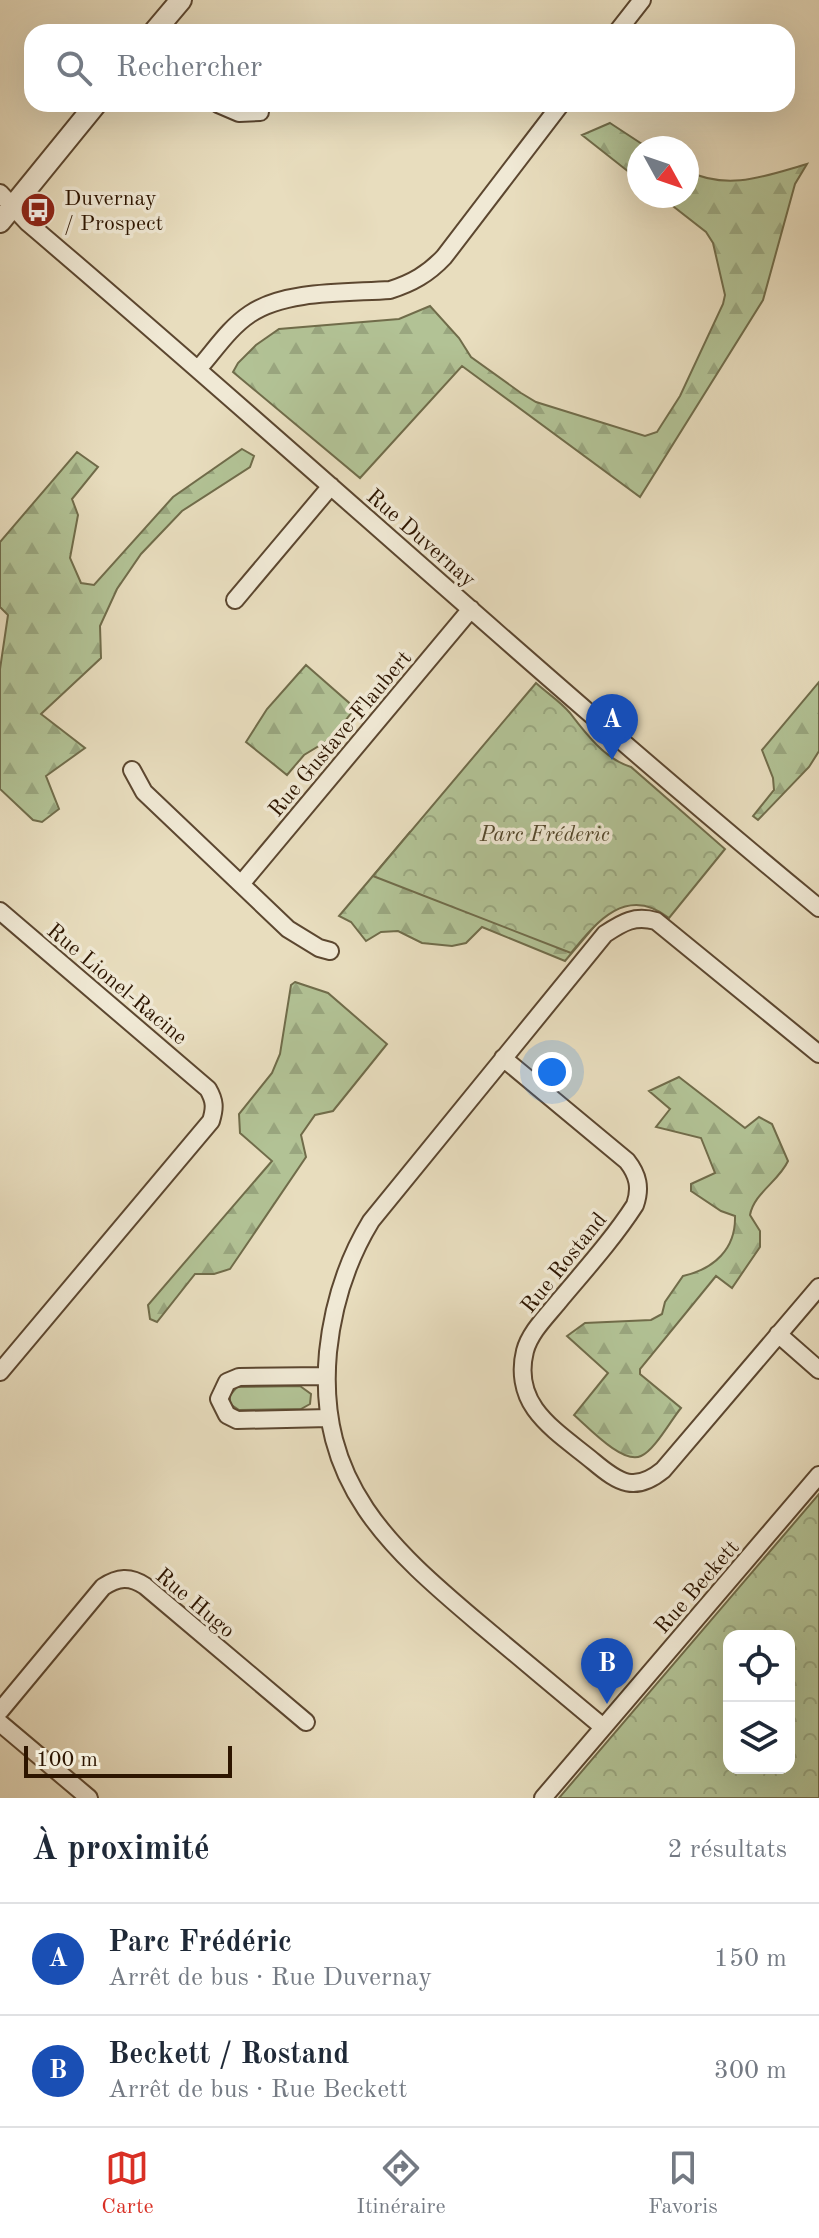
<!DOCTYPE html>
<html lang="fr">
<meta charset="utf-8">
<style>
:root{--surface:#fff;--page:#f6f6f7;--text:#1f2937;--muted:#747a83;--line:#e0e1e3;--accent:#d93025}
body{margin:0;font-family:"Old Standard TT",serif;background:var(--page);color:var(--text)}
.controls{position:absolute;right:24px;bottom:24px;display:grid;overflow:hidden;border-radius:16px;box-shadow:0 8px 32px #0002}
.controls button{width:72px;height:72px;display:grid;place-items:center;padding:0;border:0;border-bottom:2px solid var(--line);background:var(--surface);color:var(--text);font:40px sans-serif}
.compass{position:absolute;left:627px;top:136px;width:72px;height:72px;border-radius:50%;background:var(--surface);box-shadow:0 8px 32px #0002;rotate:130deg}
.scale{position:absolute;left:24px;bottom:20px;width:208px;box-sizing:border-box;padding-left:8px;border:4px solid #2d1500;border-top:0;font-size:22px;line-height:28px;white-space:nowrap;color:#2d1500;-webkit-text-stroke:6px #f0e9d5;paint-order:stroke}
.you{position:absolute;left:552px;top:1072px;width:28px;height:28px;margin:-20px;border:6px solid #fff;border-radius:50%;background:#1a73e8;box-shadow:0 0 0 12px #1a73e833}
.badge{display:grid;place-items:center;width:52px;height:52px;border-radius:50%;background:var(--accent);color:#fff;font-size:26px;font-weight:700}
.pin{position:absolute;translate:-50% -66px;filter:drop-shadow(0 2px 4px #0008)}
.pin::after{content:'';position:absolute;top:42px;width:28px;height:24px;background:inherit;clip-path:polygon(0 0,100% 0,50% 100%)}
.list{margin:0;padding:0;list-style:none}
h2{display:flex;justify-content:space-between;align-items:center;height:104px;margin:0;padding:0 32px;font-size:34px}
h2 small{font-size:26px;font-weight:400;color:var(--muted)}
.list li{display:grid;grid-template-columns:52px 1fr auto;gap:24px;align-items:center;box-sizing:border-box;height:112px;padding:0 32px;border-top:2px solid var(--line)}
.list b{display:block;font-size:30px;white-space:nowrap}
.list p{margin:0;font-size:26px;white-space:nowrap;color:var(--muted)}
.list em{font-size:26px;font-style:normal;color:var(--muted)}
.icon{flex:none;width:44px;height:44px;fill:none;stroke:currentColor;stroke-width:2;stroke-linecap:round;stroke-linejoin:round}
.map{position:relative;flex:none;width:819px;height:1798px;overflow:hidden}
.search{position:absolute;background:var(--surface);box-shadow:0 8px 32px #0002;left:24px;right:24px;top:24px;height:88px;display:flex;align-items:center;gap:20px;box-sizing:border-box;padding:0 28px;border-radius:24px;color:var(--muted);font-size:30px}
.sheet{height:328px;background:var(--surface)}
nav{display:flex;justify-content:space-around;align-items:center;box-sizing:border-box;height:112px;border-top:2px solid var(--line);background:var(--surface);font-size:22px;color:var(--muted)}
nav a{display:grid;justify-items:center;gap:4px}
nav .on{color:var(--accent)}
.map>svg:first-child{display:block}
.grass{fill:#b2c295;stroke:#706c4a;stroke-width:2}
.forest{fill:url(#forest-firs);stroke:#706c4a;stroke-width:2}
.park{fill:url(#park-crowns);stroke:#706c4a;stroke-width:2;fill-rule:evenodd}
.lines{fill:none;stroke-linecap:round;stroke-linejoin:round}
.minor-casing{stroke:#5c4730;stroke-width:20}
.tertiary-casing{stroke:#5c4730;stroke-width:24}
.minor{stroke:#f0e9d5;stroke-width:16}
.tertiary{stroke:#f0e9d5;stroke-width:20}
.labels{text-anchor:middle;stroke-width:7;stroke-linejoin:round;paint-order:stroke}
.poi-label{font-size:22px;fill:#2d1500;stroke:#f0e9d5;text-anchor:start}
.street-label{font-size:22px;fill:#2d1500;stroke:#f0e9d5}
.park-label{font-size:22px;font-style:italic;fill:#55492d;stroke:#f0e9d5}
</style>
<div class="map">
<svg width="819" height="1798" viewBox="0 0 819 1798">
<defs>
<pattern id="forest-firs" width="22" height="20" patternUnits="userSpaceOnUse" patternTransform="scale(2)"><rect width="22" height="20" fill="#b2c295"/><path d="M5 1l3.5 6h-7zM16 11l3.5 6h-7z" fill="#99a67f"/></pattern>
<pattern id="park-crowns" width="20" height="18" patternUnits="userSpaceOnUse" patternTransform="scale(2)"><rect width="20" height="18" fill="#b2c295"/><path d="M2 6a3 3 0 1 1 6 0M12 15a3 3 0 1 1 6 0" fill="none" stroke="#99a67f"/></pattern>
</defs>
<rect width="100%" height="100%" fill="#e8ddbe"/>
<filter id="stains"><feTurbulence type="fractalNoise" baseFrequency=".0025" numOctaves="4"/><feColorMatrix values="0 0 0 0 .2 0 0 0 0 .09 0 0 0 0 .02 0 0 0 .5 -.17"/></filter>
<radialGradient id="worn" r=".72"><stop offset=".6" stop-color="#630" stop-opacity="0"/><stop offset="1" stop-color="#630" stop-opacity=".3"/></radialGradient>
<!-- grass -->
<path class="grass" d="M300,1386L311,1394L310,1404L301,1409L239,1410L230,1404V1395L237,1387Z"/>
<!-- forest -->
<path class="forest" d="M610,123L648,148H639V180L582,135Z
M807,164L795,184L763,300L640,497L462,366L360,478L233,372L238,363L256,345L279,329L399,319L430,306L459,338L471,357L521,393L536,402L645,436L657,432L680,396L723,304L725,295L713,243L706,232L660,196H687V171C729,191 765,176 807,164Z
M242,449L254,456L250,467L182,511L141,554L117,589L100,626L101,658L41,714L85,748L46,776L59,809L42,822L33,820L0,789V669L8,615L0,607V542L77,452L98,467L72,499L78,515L70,558L81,583L94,585L173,497Z
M306,665L355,708L332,738L304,755L287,775L246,742L267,709Z
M819,682V751L809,767L758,820L753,816L774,790L773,778L762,750Z
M410,832L598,922L565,961L482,927L466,943L452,946L422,943L398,931L381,932L366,941L351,922L339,916Z
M295,982L328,993L387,1044L333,1111L315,1115L301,1135L306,1157L230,1269L214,1274H195L157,1322L150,1319L148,1305L272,1161L240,1133L239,1114L272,1073L280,1054L291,985Z
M679,1077L745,1128L759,1117L772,1124L788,1161C779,1181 754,1193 750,1215L760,1231V1247L732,1288L716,1276L640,1369V1374L681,1408C671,1420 654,1451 641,1456C623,1465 588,1427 574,1415L608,1373L567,1336L585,1323L651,1320L662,1314L665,1302L683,1276C714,1269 736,1249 735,1216L721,1211L691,1191V1184L715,1173L701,1138L656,1127L670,1109L649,1091Z"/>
<!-- park -->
<path class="park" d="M536,683C547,693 561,702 570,713C586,734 605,759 631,767L725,849L669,918C627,885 597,921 571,953L373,876Z
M819,1494V1798H559ZM789,1636V1768H729V1636Z"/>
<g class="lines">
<defs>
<path id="minor" d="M617,32L642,0
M218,104L239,113L260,112
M0,193L28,223C294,449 550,686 819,908
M199,368C215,350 229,328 250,314C285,290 348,293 390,290C412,283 428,274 444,257L561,104
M235,600L331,486
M132,770L144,792L288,929L319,948L330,951
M241,884L471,609
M0,911L208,1089C215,1101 215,1108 211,1121L0,1372
M503,1058L627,1161C638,1175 641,1188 635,1205C613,1239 585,1270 559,1301C547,1316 530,1332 525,1351C520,1371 523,1392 535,1409C550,1430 575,1446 594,1462C619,1483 635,1493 663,1470L819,1287
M778,1334L819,1370
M326,1376L239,1377L227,1382L219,1399L227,1415L237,1420L329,1418
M0,1711L103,1587C118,1577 130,1576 145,1586L306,1722
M0,1723L89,1798
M603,1727C562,1693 522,1659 481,1625C390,1548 316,1484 328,1352C333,1304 346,1262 371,1221L605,934C623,922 635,915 656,921L819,1054
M543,1798L819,1475"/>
<path id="tertiary" d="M154,32L181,0
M0,222L96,104"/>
</defs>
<!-- minor casing -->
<use href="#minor" class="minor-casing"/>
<!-- tertiary casing -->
<use href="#tertiary" class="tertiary-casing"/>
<!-- minor -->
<use href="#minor" class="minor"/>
<!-- tertiary -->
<use href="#tertiary" class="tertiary"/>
</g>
<!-- icons -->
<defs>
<symbol id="bus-disc" viewBox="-11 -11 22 22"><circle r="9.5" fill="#8f2418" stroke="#f0e9d5"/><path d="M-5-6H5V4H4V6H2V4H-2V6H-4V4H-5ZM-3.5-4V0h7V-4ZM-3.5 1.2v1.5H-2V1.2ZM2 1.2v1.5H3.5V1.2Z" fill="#fff"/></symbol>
</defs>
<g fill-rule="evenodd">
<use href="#bus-disc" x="18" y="190" width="40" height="40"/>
</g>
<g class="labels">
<!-- poi labels -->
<g class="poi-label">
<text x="64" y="205">Duvernay<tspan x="64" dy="25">/ Prospect</tspan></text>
</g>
<!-- street labels -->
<g class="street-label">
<text transform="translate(422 537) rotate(41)" y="8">Rue Duvernay</text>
<text transform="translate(339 733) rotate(-50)" y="8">Rue Gustave-Flaubert</text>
<text transform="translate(118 983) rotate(40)" y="8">Rue Lionel-Racine</text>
<text transform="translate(563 1262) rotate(-51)" y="8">Rue Rostand</text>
<text transform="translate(696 1586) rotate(-49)" y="8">Rue Beckett</text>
<text transform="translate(196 1602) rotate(40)" y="8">Rue Hugo</text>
</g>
<!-- park labels -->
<g class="park-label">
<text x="545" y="841">Parc Fréderic</text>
</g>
</g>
<rect width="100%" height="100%" filter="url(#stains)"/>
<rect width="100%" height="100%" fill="url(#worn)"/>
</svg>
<div class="controls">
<button><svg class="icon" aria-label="locate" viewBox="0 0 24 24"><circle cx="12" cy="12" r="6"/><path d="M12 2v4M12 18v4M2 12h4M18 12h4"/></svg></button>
<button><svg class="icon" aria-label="layers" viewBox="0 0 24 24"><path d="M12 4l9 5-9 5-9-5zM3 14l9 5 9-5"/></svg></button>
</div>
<svg class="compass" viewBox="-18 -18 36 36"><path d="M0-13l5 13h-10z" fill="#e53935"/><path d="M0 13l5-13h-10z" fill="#747a83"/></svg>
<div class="scale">100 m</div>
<div class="you"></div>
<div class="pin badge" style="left:612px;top:760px;background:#1a4fb4">A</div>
<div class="pin badge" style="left:607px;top:1704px;background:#1a4fb4">B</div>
<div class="search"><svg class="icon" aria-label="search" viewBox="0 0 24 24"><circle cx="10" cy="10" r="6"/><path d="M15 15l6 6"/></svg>Rechercher</div>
</div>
<section class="sheet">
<h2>À proximité<small>2 résultats</small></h2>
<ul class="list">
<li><span class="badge" style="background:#1a4fb4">A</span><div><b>Parc Frédéric</b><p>Arrêt de bus · Rue Duvernay</p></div><em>150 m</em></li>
<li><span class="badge" style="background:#1a4fb4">B</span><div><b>Beckett / Rostand</b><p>Arrêt de bus · Rue Beckett</p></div><em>300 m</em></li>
</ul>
</section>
<nav>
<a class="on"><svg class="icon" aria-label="map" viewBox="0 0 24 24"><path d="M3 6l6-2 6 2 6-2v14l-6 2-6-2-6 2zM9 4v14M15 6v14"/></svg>Carte</a>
<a><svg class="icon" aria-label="directions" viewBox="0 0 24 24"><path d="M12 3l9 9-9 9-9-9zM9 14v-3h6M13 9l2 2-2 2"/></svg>Itinéraire</a>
<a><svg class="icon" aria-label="saved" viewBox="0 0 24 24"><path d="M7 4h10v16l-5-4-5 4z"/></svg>Favoris</a>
</nav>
